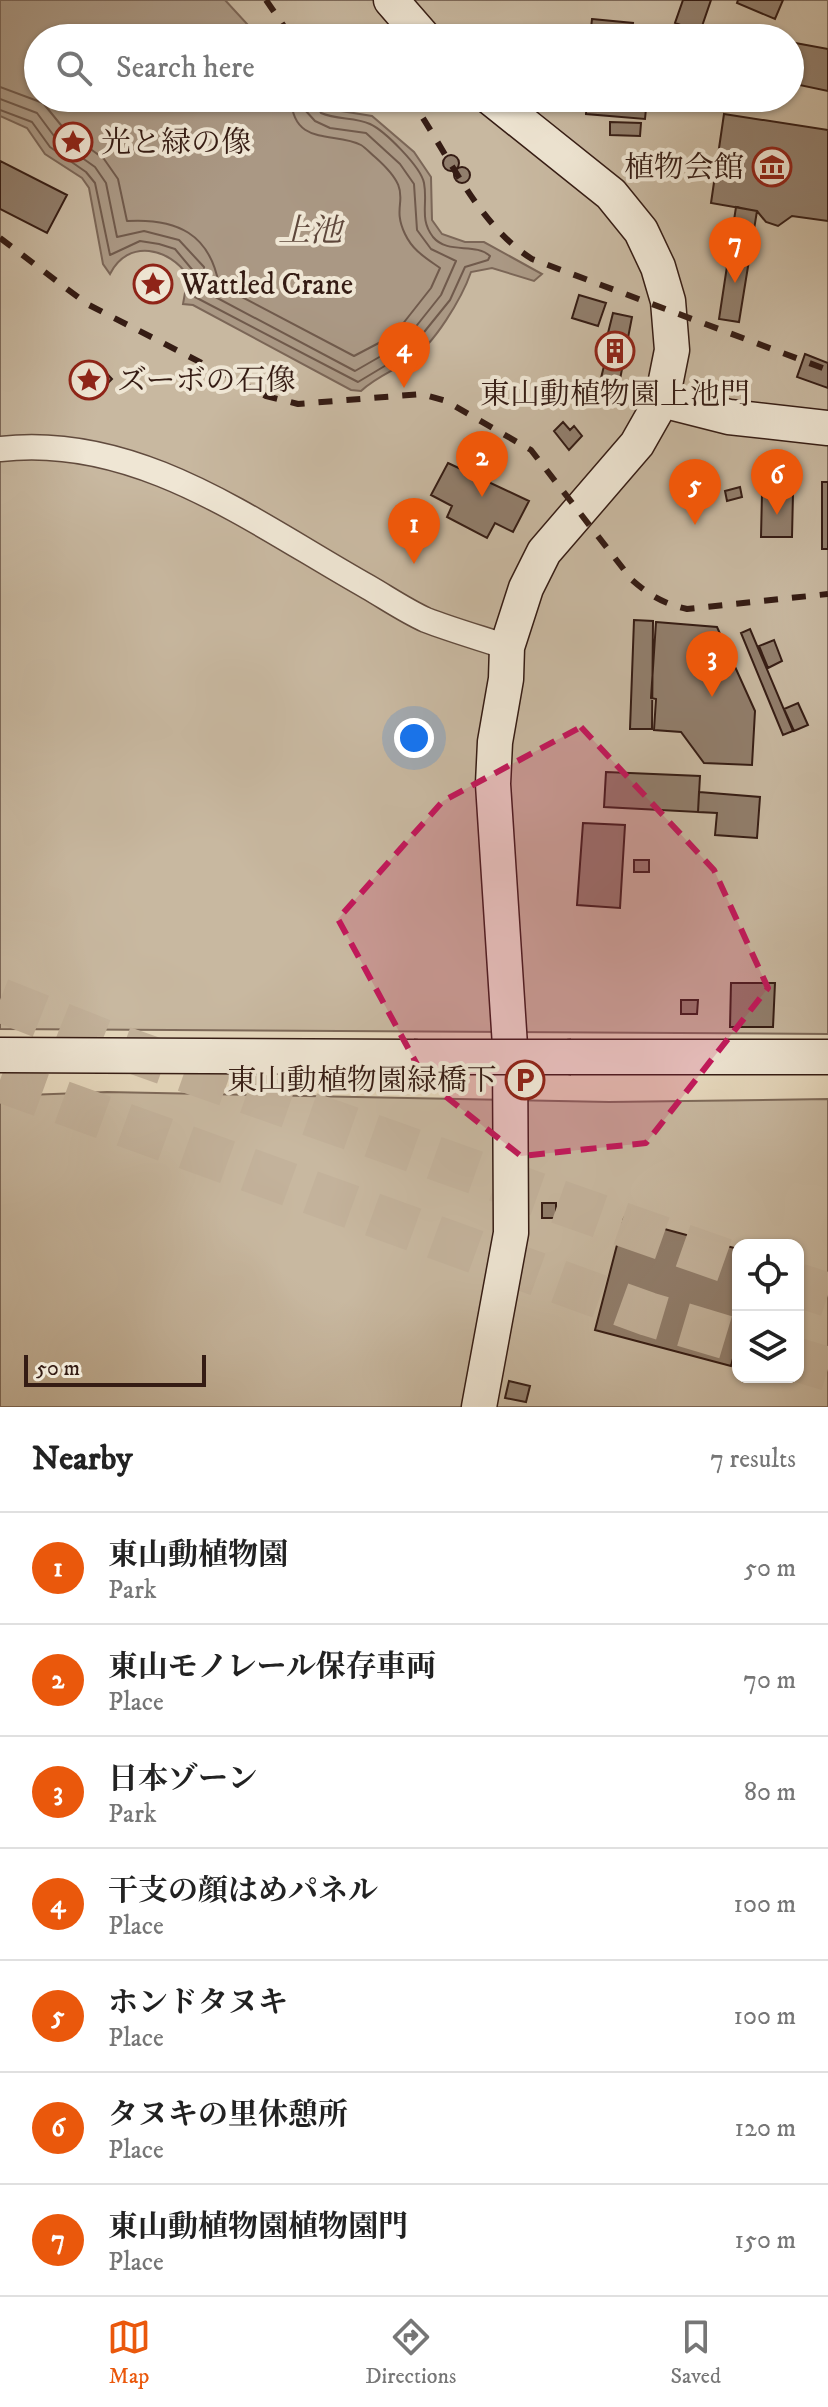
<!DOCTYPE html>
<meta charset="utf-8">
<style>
:root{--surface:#fff;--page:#f6f6f6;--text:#222;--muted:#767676;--line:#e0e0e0;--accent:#ea580c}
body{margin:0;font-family:"IM FELL DW Pica","Noto Serif JP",serif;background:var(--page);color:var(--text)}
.controls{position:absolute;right:24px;bottom:24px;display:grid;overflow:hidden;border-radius:16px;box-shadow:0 2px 6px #0004}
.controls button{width:72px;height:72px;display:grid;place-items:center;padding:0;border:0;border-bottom:2px solid var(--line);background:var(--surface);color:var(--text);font:40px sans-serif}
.scale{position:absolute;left:24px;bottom:20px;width:182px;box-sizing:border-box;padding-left:8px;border:4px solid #351c14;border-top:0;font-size:22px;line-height:28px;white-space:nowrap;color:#351c14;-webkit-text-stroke:6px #efe6d4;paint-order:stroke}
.you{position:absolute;left:414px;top:738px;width:28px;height:28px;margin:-20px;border:6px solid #fff;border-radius:50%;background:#1a73e8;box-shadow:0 0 0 12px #1a73e833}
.badge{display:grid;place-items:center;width:52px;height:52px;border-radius:50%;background:var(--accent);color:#fff;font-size:26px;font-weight:700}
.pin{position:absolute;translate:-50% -66px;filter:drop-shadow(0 2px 4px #0008)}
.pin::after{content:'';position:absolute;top:42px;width:28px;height:24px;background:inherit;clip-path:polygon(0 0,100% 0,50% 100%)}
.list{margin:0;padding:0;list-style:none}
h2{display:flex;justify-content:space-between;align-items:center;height:104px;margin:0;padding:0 32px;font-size:34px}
h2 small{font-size:26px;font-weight:400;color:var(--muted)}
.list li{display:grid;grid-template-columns:52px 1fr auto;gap:24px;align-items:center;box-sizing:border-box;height:112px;padding:0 32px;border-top:2px solid var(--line)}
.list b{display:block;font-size:30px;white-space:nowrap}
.list p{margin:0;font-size:26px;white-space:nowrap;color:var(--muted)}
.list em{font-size:26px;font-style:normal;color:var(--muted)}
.icon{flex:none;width:44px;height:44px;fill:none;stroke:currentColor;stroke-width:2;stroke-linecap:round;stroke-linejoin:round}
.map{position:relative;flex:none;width:828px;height:1407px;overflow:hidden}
.search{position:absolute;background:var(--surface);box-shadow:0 2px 6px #0004;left:24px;right:24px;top:24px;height:88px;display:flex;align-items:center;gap:20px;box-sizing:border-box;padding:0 28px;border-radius:44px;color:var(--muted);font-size:30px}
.sheet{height:888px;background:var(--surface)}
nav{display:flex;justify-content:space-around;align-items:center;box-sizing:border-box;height:112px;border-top:2px solid var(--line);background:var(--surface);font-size:22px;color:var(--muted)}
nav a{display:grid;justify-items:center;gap:4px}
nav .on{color:var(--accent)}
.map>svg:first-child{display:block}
.green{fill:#c8b8a0;stroke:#7e6a5a;stroke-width:2;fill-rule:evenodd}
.water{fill:#aa9884;stroke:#7b6657;stroke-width:2}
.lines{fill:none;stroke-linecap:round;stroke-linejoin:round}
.shore{stroke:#705a4c;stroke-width:2}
.building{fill:#917e6c;stroke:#351c14;stroke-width:2}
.highway-tunnel{stroke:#c3b29b;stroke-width:44;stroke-dasharray:44 22;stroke-linecap:butt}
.street-casing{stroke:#614b3e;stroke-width:27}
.secondary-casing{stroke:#351c14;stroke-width:37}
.street{stroke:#efe6d4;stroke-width:24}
.secondary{stroke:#efe6d4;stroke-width:34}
.rail{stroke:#351c14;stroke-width:6;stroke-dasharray:14 14;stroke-linecap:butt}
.secondary-bridge-casing{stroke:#351c14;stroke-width:37;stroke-linecap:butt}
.secondary-bridge{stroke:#efe6d4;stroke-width:34}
.marked{fill:#c2185b;fill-opacity:0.2;stroke:#c2185b;stroke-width:6;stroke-dasharray:16 10;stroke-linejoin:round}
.labels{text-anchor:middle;stroke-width:8;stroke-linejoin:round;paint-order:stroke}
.poi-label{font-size:30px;fill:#351c14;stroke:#efe6d4;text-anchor:start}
.water-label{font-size:32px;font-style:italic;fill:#5e473b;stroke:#efe6d4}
</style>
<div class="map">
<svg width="828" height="1407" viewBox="0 0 828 1407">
<rect width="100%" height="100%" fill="#e6d8bd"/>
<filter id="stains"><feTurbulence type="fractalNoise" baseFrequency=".0025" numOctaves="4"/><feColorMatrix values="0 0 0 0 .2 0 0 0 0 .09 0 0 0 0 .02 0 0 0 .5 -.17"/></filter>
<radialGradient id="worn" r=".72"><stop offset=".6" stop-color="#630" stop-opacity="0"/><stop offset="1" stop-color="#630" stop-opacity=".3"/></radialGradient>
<!-- green -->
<path class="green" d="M0,0H828V1034L0,1029ZM38,38H790V98H38Z
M107,1092L609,1102L828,1099V1407H0V1096ZM738,1245H798V1377H738Z"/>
<!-- water -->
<path class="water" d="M0,0H225L260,38H38V98H319L335,110L372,116L414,152L431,177L432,220L442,234L465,242H484L542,274L534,281L492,268L471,272C462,298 434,345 410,360C393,371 376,377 361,391L351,390L193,305L183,304L188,276C170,248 128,238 110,274L103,264L89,188L82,178L45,154L27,128L0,116Z"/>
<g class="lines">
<!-- shore -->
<path class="shore" d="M0,87L43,103L65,130L104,159L118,179L127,221C177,218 210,234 219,285L354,356L394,335L431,288L440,268C426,258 413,251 405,234C388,199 420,197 375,157C371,154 366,148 361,145C336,131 293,148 291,98
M0,99L37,113L57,140L95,167L106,183L117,237L144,231L179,240L204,267L206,292L355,371L402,344L441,295L456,261L431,249L417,230L414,184L400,164L366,133L330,128L315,121L305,110L303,98
M0,110L32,122L50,147L86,172L95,183L110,255L140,241L159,244L175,249L195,273V297L358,382L408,352L450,300L465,267L488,260L490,256C475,242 448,255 433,237C419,219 428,204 424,183C421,167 385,131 370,124C355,117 337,120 321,113L313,98"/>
</g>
<!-- building -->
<path class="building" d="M683,0H711L700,32L675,23Z
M738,0H783L775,19L737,3Z
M592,19L633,23L631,38H590Z
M790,42L828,49V91L790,83Z
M346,98H382L380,107Z
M587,98H647L645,119L586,114Z
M724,114L828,130V221L792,216L778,226L766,222L757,211L711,203Z
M610,122L641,123L640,136L610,135Z
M443 163a8 8 0 1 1 16 0a8 8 0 1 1-16 0Z
M0,161L67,195L47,233L0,209Z
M454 175a8 8 0 1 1 16 0a8 8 0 1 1-16 0Z
M736,207L757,211L739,322L719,319Z
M579,295L606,303L598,326L572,318Z
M613,313L632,317L617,395L598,390L605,362L601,361Z
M805,354L828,363V388L797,377Z
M99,365L112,379L105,386L95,376H82V366Z
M563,422L570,430L574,426L582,436L569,450L554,431Z
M448,463L529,501L513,532L495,523L487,538L447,517L452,506L431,495Z
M822,482H828V549H822Z
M740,487L742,497L727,501L725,491Z
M762,493H793L792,537H761Z
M634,620L653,621L652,729H630Z
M656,622L717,627L755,711L752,765L704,763L681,732L654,730L656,699L651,698Z
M750,629L793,731L783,735L741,633Z
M774,640L782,661L768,668L759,646Z
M798,703L808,725L794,731L784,709Z
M606,772L700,776L698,812L604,807Z
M699,792L760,797L757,838L715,835L717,813L698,812Z
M583,823L625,825L620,908L577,905Z
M634,860H649V872H634Z
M731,983H775L773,1027H730Z
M681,1000H698L697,1014H681Z
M542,1203H556V1218H542Z
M624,1218L738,1249V1339L731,1366L595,1330Z
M509,1381L530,1386L526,1402L505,1398Z"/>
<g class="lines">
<!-- highway-tunnel -->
<path class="highway-tunnel" d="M0,1000L103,1041L738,1265
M0,1080L648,1314L738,1341
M798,1285L828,1295
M798,1360L828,1369"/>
<defs>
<path id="street" d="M0,449C138,433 254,523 368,587C387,598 406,611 426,620C452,630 480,638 507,647"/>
<path id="secondary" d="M391,0L424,38
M662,400L729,417L828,428
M0,1055L414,1057
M571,1057H828
M479,1407L511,1233L510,1046L493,784L495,742L506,679L507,647L526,588L544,552L637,444L662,400L672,350L668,301L658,267L641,231L611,194L491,98"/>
</defs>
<!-- street casing -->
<use href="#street" class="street-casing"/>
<!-- secondary casing -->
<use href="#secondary" class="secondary-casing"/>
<!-- street -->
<use href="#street" class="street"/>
<!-- secondary -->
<use href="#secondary" class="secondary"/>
<!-- rail -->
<path class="rail" d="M266,0L292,38
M404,98L419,112C451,161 481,227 532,259L828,370
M0,238L87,304L266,396L298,404L422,394L446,401L531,450L632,580C649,595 664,604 687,609L828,594"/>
<defs>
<path id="secondary-bridge" d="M414,1057H571"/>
</defs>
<!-- secondary-bridge casing -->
<use href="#secondary-bridge" class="secondary-bridge-casing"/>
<!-- secondary-bridge -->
<use href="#secondary-bridge" class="secondary-bridge"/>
</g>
<!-- marked area -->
<path class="marked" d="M581,727L714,870L768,988L646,1143L521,1156L426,1081L338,919L443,801Z"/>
<!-- icons -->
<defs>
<symbol id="sight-ring" viewBox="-11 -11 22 22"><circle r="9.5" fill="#efe6d4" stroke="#8f2418" stroke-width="1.5"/><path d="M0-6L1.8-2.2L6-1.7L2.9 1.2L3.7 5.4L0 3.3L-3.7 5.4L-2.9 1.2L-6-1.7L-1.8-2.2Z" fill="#8f2418"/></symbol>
<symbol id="museum-ring" viewBox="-11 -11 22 22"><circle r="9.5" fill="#efe6d4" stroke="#8f2418" stroke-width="1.5"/><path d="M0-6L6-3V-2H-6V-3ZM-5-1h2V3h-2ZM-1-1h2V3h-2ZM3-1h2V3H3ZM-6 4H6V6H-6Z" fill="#8f2418"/></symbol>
<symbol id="building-ring" viewBox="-11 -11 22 22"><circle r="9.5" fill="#efe6d4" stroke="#8f2418" stroke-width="1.5"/><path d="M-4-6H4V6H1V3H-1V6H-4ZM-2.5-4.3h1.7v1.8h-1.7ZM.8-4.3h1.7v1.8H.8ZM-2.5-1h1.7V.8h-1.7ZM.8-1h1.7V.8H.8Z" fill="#8f2418"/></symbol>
<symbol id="parking-ring" viewBox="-11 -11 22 22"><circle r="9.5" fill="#efe6d4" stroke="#8f2418" stroke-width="1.5"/><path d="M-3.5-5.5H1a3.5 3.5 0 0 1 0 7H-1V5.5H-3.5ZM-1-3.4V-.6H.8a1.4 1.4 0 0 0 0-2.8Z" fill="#8f2418"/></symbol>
</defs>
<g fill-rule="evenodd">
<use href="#sight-ring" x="51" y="120" width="44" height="44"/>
<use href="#museum-ring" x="750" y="145" width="44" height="44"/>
<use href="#sight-ring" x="131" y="262" width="44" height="44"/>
<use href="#building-ring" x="593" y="329" width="44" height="44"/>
<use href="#sight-ring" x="67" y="358" width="44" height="44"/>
<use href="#parking-ring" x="503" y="1058" width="44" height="44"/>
</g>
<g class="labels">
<!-- poi labels -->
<g class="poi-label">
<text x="101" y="152">光と緑の像</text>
<text x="744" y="177" text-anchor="end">植物会館</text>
<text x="181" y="294">Wattled Crane</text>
<text x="117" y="390">ズーボの石像</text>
<text x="615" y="404" text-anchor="middle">東山動植物園上池門</text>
<text x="497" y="1090" text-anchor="end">東山動植物園緑橋下</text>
</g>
<!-- water labels -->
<g class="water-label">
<text x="310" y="241">上池</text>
</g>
</g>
<rect width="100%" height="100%" filter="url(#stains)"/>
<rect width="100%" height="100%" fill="url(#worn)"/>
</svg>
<div class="controls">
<button><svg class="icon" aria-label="locate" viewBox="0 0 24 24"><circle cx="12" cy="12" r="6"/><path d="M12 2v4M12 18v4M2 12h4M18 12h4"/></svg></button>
<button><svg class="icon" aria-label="layers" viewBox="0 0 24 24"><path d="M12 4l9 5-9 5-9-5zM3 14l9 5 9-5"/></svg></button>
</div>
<div class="scale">50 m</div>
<div class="you"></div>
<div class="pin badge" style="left:414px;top:564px">1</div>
<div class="pin badge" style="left:482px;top:497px">2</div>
<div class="pin badge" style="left:712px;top:697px">3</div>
<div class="pin badge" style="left:404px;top:388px">4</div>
<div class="pin badge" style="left:695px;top:525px">5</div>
<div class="pin badge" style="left:777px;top:515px">6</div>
<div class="pin badge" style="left:735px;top:283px">7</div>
<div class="search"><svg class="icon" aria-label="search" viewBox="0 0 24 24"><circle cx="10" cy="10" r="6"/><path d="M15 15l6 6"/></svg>Search here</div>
</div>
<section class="sheet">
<h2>Nearby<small>7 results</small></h2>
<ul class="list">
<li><span class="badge">1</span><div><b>東山動植物園</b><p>Park</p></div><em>50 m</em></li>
<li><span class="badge">2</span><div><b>東山モノレール保存車両</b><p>Place</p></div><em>70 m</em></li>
<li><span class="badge">3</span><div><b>日本ゾーン</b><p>Park</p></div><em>80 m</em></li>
<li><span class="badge">4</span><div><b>干支の顔はめパネル</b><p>Place</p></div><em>100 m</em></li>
<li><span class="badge">5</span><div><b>ホンドタヌキ</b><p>Place</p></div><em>100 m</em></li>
<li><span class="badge">6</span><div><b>タヌキの里休憩所</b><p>Place</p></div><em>120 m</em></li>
<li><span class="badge">7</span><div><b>東山動植物園植物園門</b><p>Place</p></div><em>150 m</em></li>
</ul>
</section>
<nav>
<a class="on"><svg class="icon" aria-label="map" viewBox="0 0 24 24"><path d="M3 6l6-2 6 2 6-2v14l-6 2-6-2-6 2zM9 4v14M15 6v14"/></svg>Map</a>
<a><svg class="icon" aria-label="directions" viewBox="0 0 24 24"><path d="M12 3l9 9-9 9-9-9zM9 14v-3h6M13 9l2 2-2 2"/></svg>Directions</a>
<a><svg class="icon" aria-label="saved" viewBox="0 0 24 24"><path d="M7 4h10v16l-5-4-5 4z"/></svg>Saved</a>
</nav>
